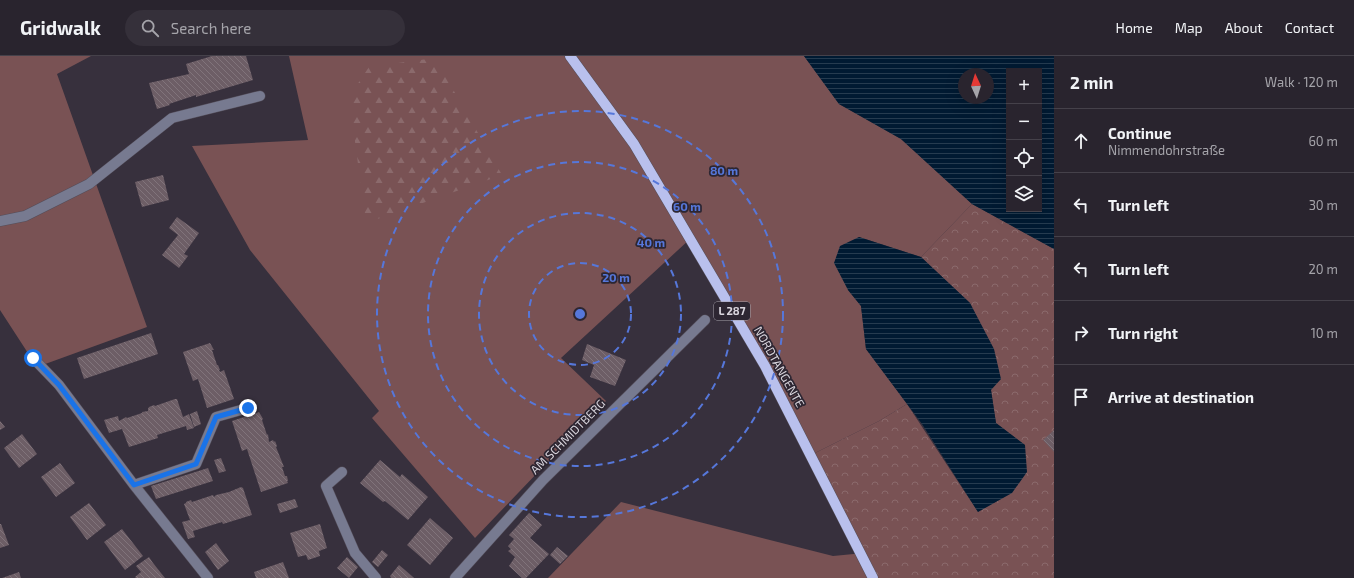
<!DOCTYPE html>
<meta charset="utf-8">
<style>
:root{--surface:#29242e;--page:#35303a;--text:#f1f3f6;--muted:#a5a4aa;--line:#45414a}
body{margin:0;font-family:"Exo 2",sans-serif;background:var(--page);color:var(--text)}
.controls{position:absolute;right:12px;top:12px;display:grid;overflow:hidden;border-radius:0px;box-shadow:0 4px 16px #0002}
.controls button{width:36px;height:36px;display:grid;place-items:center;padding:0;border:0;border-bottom:1px solid var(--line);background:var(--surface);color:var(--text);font:20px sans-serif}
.compass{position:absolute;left:958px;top:12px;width:36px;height:36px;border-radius:50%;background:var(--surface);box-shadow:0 4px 16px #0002;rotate:356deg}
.stop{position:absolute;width:12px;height:12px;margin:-9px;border:3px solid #1a73e8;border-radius:50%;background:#fff}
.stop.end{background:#1a73e8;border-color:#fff;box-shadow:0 1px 4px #0008}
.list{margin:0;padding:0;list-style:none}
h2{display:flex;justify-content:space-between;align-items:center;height:52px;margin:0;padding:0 16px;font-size:17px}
h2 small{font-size:13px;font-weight:400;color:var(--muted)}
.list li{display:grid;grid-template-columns:26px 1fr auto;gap:12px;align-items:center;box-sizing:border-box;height:64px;padding:0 16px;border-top:1px solid var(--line)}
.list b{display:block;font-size:15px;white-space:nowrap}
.list p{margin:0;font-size:13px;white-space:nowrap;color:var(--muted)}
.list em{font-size:13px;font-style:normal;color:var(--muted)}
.icon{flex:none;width:22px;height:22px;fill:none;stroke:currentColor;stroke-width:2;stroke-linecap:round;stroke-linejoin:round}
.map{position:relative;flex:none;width:1054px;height:522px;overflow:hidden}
header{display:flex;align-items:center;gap:24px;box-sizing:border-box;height:56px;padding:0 20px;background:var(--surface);border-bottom:1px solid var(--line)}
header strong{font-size:19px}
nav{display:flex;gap:22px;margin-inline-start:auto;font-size:14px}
.search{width:280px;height:36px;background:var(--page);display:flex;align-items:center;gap:10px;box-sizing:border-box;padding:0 14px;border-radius:22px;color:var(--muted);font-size:15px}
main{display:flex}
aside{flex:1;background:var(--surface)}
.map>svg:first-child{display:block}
.green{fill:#795254}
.forest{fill:url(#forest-firs)}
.park{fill:url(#park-crowns)}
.water{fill:url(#water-rules);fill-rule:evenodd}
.building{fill:url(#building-back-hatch)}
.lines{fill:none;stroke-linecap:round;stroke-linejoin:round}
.minor-casing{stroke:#544e5a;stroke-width:11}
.major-casing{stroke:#544e5a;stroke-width:11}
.minor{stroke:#777a90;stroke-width:10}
.major{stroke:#b9c0ed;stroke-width:10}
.route{stroke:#1a73e8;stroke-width:5}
.ring{fill:none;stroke:#5677da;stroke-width:2;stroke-dasharray:7 5}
.labels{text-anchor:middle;stroke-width:3.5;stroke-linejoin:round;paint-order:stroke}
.shield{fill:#2d2632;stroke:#a6a1aa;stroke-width:1}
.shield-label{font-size:11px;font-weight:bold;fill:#dad6de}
.street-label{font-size:12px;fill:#dad6de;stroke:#2d2632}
.centre{fill:#5677da;stroke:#2d2632;stroke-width:2}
.ring-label{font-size:12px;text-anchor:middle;font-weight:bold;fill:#5677da;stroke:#2d2632;stroke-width:3.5;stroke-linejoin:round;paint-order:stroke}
</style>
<header>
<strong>Gridwalk</strong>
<div class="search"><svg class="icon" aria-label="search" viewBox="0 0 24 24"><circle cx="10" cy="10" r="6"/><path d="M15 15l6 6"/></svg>Search here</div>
<nav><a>Home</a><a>Map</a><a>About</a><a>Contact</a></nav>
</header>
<main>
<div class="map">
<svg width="1054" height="522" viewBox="0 0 1054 522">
<defs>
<pattern id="forest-firs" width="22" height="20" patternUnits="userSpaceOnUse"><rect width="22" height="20" fill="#795254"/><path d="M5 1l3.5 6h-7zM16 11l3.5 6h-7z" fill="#8b6a6c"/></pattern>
<pattern id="park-crowns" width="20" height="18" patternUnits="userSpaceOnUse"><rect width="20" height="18" fill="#795254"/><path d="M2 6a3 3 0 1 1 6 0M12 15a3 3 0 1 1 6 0" fill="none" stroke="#8b6a6c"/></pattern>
<pattern id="water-rules" width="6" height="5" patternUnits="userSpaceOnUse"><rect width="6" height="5" fill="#001a32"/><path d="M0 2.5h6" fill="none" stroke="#253b4f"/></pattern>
<pattern id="building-back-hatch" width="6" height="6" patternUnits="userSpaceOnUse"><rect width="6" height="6" fill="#6d5e66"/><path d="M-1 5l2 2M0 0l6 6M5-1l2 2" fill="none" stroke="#81747b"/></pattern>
</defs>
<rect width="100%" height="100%" fill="#37303d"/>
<!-- green -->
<path class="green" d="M0,0H91L57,18L147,271L37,311L0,254Z
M289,0H804L839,48L901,83L972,148L921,201L859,181L848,234L861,250L866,293L907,348L879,365L811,399L690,183L561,302L606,345L475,482L372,362L379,355L250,194L192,90L308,84Z
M621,446L833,500L864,497L876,522H548Z"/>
<!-- forest -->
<path class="forest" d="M435,2L502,119L366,167L349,41L369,11Z"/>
<!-- park -->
<path class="park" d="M972,148L1054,193V522H874L811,399L879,365L907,348L978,456L1025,389L996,367L991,334L970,247L921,201Z"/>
<!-- water -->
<path class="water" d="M804,0H1054V193L972,148L901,83L839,48ZM1009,15H1039V153H1009ZM964,18H988V42H964Z
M859,181L921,201L970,247L994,293L1001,323L991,334L996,367L1025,389L1027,416L1012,437L978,456L922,368L866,293L861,250L848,234L834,207L840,190Z"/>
<!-- building -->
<path class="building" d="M212,0H246L253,24L196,41V39L169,48L170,49L157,53L149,27L189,18L186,8Z
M163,119L169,144L142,151L135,126Z
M177,161L199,177L184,198L188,200L179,212L162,199L178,179L169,172Z
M151,277L158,298L84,323L77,302Z
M210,287L214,294H212L217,309H218L220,314H219L220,316L224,314L234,343L207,352L198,323L193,325L183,296Z
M587,288L626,304L615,330L590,321L594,309L582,304Z
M175,343H177L183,361L189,358L194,372L187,374L186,370L157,379L158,382L129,391L122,373L109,377L104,364L118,360L119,365L126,361L127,362L142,357V356L148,355V353L149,351L154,349L155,350Z
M197,355L201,368L194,371L190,358Z
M259,356L263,363L262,364L267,379L268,378L269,386L273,384L274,386L275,385L277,390L276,391L284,411H282L285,420H287L288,425H287L288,427L261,436L247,393L242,395L232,365Z
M0,365L5,371L0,374Z
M1054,374V396L1043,384Z
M22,378L37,398L19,412L4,392Z
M221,402L226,415L219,417L214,404Z
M380,404L400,421L402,418L428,441L408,464L385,445L383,446L360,427Z
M60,407L75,427L56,441L41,421Z
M208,412L213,425L156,443L151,430Z
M241,431L243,432L252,459L223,468L222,466L193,475L195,481L188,483L182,466L190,464L184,448L186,447V446L191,444L192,446L213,439L214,441L216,439L229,436Z
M295,443L298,451L280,457L277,448Z
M89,447L106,469L87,484L70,461Z
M529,457L542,469L530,482L549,498L526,522H522L509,510L515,501L508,495L511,493L508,490L514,483L509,479Z
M430,462L453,482L430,509L407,489Z
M0,468H1L9,489L0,492Z
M320,468L327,492L319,495L320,500L308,504L306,499L298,501L290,477Z
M122,473L143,500L125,514L104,486Z
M216,487L229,505L218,514L205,496Z
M557,491L568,500L560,508L550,499Z
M382,494L388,499L378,511L372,506Z
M149,501L153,507L165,522H136L135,521L141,516L136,510Z
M347,501L358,511L349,522L337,512Z
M283,506L289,522H256L254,516Z
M399,509L405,514L414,522H391L390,520Z
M19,516L21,522H2Z"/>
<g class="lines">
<defs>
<path id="minor" d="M0,165L25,160L89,128L172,62L260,40
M33,302L59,329L134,429L208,522
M342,416L326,430L355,497L376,522
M134,429L196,408L216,361L248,352
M455,522L543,424L705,264"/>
<path id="major" d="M570,0L634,88L765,310L873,522"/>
</defs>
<!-- minor casing -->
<use href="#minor" class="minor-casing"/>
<!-- major casing -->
<use href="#major" class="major-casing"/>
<!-- minor -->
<use href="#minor" class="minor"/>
<!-- major -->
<use href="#major" class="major"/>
</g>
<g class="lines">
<!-- route -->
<path class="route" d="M33,302L59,329L134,429L196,408L216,361L248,352"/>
</g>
<!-- distance rings -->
<g class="ring">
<circle cx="580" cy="258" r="51"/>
<circle cx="580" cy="258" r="101"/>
<circle cx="580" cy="258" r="152"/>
<circle cx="580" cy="258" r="203"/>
</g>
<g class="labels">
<!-- shield labels -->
<rect class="shield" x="714" y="246" width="36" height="18" rx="3"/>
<g class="shield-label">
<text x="732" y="259">L 287</text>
</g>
<!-- street labels -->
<g class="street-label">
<text transform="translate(779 311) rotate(61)" y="4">NORDTANGENTE</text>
<text transform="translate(568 381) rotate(-45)" y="4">AM SCHMIDTBERG</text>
</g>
</g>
<circle cx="580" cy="258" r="6" class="centre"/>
<g class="ring-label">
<text x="724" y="119">80 m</text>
<text x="687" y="155">60 m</text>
<text x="651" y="191">40 m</text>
<text x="616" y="226">20 m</text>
</g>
</svg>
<div class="controls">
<button>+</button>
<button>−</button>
<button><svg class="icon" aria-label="locate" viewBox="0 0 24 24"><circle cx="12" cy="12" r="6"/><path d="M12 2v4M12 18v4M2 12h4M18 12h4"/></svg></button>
<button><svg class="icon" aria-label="layers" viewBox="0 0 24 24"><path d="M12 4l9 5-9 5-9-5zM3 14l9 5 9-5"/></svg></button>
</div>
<svg class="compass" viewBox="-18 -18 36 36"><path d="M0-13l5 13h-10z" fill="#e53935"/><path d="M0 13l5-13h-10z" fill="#a5a4aa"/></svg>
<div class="stop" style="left:33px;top:302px"></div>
<div class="stop end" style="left:248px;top:352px"></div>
</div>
<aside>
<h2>2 min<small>Walk · 120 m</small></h2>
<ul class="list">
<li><svg class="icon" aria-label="ahead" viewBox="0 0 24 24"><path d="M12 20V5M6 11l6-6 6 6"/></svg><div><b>Continue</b><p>Nimmendohrstraße</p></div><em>60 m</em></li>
<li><svg class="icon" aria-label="left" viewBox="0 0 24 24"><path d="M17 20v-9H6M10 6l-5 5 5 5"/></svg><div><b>Turn left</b></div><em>30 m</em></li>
<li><svg class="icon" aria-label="left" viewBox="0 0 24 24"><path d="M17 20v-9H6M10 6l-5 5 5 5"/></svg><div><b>Turn left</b></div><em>20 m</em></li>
<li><svg class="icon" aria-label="right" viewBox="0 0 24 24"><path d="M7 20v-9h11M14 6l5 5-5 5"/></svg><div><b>Turn right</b></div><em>10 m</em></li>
<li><svg class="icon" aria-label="arrive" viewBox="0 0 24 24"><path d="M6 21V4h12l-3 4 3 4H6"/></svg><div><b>Arrive at destination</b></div></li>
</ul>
</aside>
</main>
